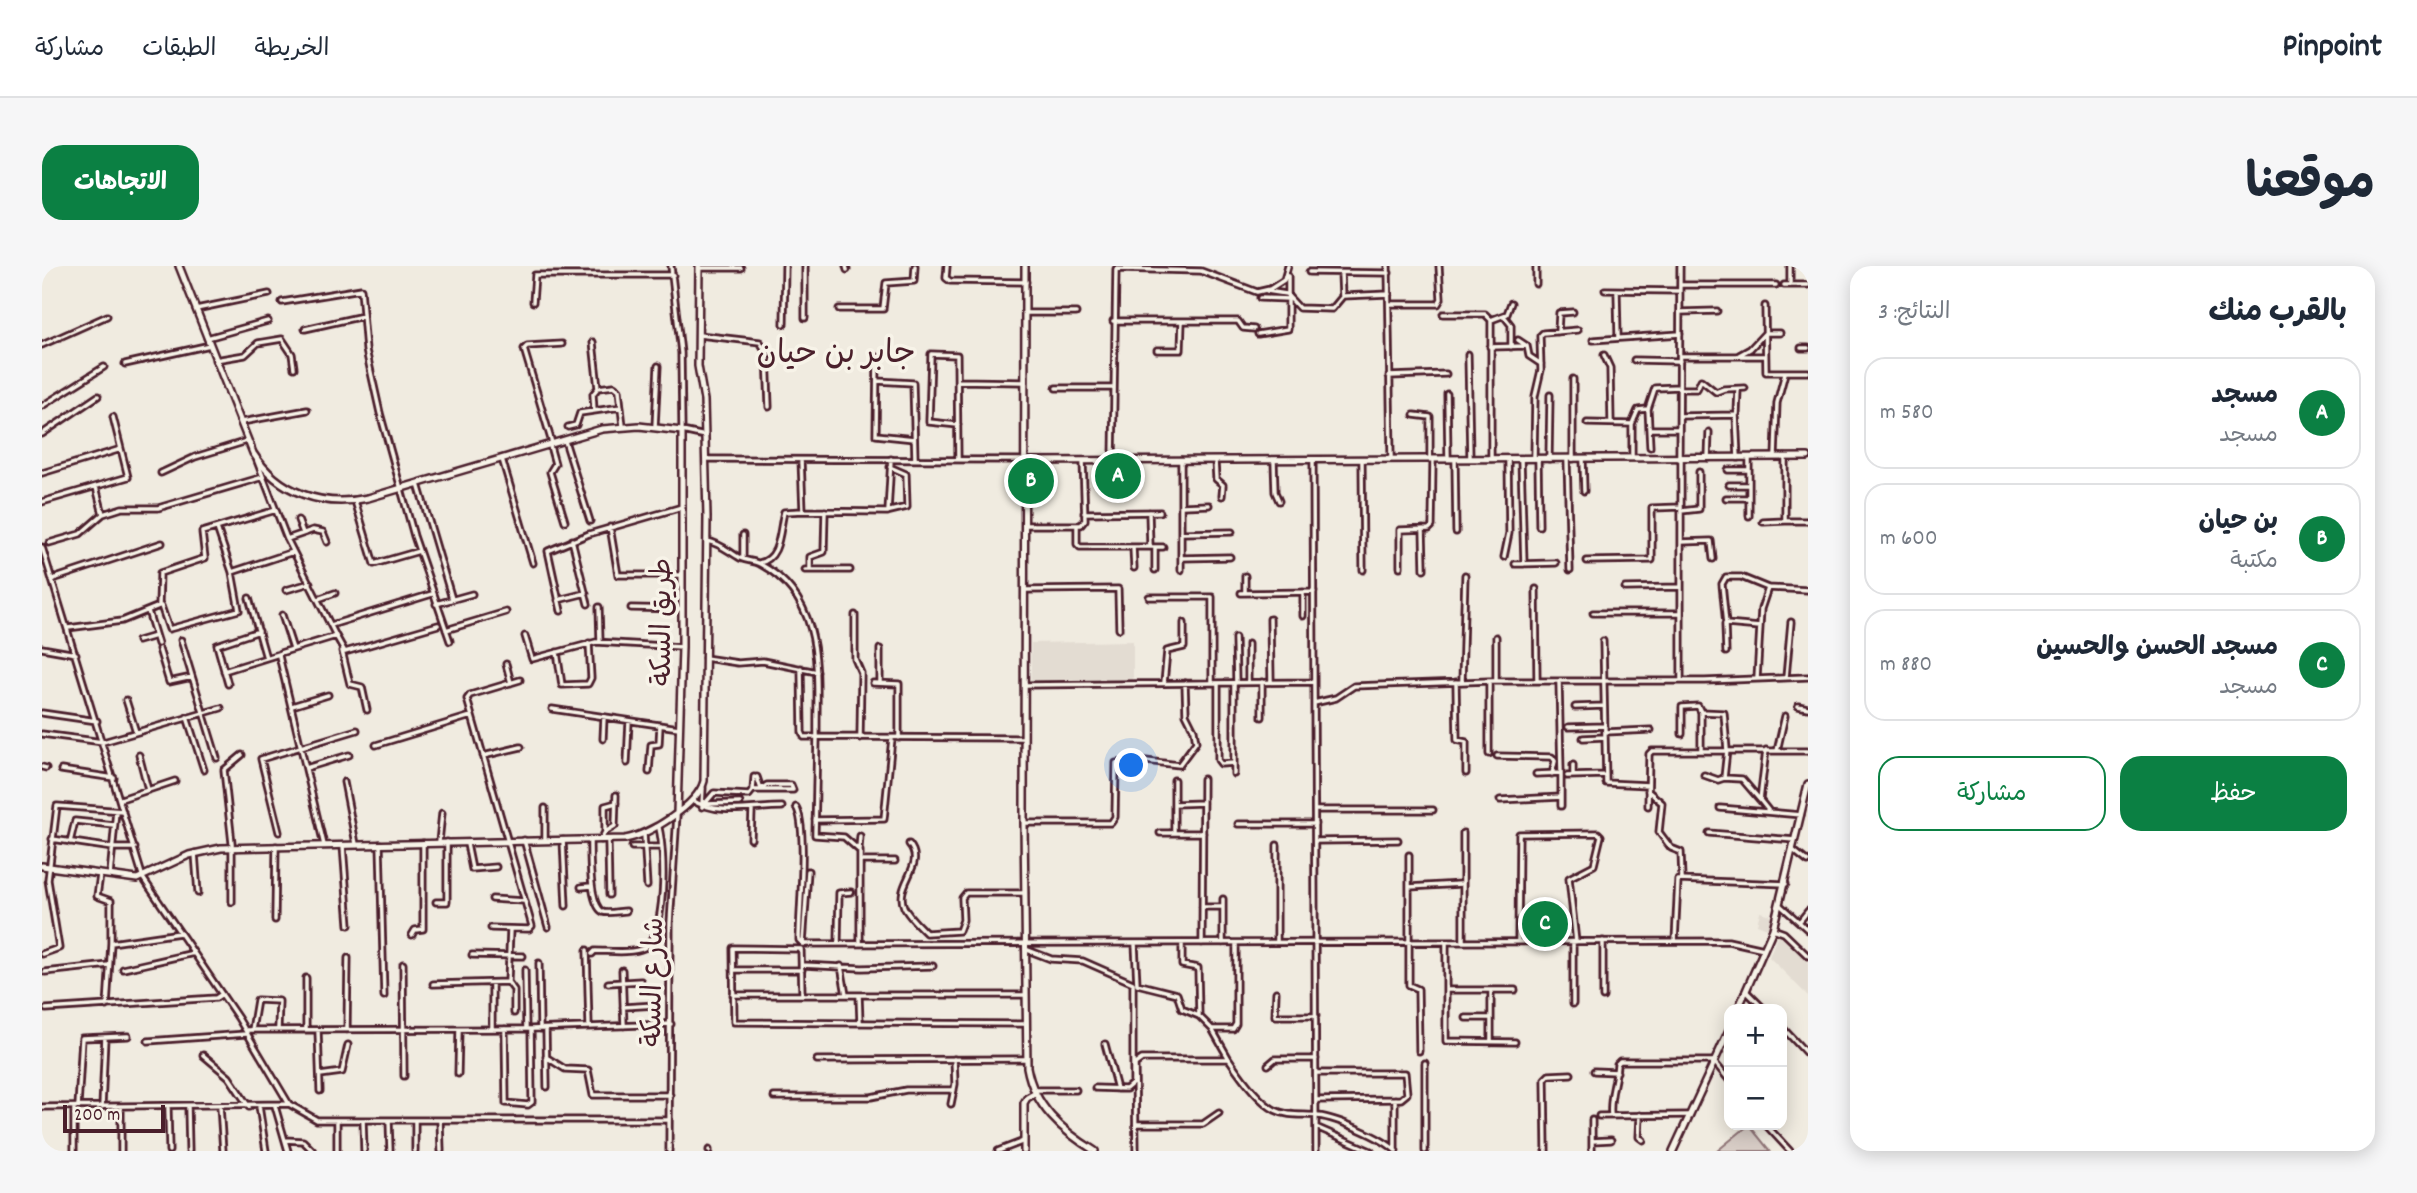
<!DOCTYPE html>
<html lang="ar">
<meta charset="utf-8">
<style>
:root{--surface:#fff;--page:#f6f6f7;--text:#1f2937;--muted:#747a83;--line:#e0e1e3;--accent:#0b8043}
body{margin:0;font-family:Dekko,"Playpen Sans Arabic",sans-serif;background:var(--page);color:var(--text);direction:rtl}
.controls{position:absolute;right:21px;bottom:21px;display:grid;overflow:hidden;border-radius:14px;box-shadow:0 4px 18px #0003}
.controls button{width:63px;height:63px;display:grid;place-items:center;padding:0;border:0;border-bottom:2px solid var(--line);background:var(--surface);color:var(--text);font:35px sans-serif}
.scale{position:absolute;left:21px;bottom:18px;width:102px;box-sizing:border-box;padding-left:7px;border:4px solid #4a1f2b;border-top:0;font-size:19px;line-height:24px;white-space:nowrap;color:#4a1f2b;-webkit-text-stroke:5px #f7f3e8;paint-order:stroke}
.you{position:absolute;left:1090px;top:500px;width:24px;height:24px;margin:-18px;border:5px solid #fff;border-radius:50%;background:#1a73e8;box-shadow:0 0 0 10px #1a73e833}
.badge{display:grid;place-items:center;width:46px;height:46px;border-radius:50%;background:var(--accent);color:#fff;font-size:23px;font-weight:700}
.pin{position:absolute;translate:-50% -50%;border:4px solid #fff;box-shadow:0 2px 7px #0006}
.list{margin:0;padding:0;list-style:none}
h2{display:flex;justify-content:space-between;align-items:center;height:91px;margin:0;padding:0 28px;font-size:30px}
h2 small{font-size:23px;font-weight:400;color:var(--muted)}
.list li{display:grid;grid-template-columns:46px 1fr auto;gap:21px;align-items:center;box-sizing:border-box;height:112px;margin:0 14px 14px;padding:0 14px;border:2px solid var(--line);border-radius:21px}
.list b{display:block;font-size:26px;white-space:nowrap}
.list p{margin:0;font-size:23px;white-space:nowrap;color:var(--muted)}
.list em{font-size:23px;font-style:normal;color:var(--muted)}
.actions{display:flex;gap:14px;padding:21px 28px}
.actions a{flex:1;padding:16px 0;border:2px solid var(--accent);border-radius:21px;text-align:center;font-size:24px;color:var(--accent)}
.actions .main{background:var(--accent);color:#fff}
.map{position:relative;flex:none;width:1766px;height:885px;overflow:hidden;direction:ltr;border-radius:21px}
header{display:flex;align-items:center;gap:42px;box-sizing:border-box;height:98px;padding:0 35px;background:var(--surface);border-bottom:2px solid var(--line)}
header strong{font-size:33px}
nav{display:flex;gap:38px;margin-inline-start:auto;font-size:24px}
.intro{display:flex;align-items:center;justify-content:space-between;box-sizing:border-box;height:168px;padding:0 42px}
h1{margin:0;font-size:49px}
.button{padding:18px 32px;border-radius:21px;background:var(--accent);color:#fff;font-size:24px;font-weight:700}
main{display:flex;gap:42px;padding:0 42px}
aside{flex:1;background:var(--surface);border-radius:21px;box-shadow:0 4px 18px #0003}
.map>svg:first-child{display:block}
.built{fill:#e3dcd2}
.pitch{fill:#d8cdc6;stroke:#917678;stroke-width:2}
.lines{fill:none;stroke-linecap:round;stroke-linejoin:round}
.minor-casing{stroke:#4a1f2b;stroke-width:9}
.major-casing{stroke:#4a1f2b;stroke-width:10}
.minor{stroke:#f7f3e8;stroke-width:3.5}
.major{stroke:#f7f3e8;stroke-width:5}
.labels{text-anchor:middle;stroke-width:7;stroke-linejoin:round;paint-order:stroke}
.street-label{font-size:28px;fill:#4a1f2b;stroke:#f7f3e8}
.quarter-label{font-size:32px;fill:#4a1f2b;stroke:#f7f3e8}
</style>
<header>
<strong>Pinpoint</strong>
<nav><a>الخريطة</a><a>الطبقات</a><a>مشاركة</a></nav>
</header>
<div class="intro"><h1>موقعنا</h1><a class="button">الاتجاهات</a></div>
<main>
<aside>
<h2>بالقرب منك<small>النتائج: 3</small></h2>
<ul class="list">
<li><span class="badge">A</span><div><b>مسجد</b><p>مسجد</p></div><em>580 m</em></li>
<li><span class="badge">B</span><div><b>بن حيان</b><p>مكتبة</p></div><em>600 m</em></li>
<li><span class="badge">C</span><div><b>مسجد الحسن والحسين</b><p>مسجد</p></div><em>880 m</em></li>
</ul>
<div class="actions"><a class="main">حفظ</a><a>مشاركة</a></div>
</aside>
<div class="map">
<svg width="1766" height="885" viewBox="0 0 1766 885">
<rect width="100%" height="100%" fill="#f0ebe0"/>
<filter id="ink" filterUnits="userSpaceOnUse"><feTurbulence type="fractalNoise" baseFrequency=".0143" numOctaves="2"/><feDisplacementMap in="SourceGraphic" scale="14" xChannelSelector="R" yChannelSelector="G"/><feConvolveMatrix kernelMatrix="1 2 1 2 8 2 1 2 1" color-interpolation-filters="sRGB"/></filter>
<g filter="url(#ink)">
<!-- built -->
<path class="built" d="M1091,375V416L989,417V377Z
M1718,646L1732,650L1728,663L1715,658Z
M1736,668L1766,695V730L1727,691Z"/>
<!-- pitch -->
<path class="pitch" d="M1707,859L1728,885H1675Z"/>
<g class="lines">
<defs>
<path id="minor" d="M629,0L639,87L640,165L663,170
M763,0V52
M804,0L805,4
M905,0L904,12L908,15L984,16
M1346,0L1349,192
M1494,0V18
M657,2H699
M1267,6L1347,7
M1638,19H1734
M1742,19H1766
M1748,19V0
M1563,24L1638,25
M1225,25L1244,28L1257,42L1290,43L1300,31L1299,7
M1575,25L1576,72
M1301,30L1347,28
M1218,32L1247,33
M240,36L319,23L324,84L338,147L372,270L408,375
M491,36L493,9H631
M1347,38H1396L1399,33L1397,0
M1723,40L1724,106H1766
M154,43L227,28
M797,43H841L844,17L872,15L873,0
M1638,46L1675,45
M984,47H1034
M1401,48H1443L1449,54L1465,48L1469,37
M1462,50L1469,59V81
M1449,54V193
M1071,55H1196L1201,62L1212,63
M742,58L743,0
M263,63L321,50
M1516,66L1517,47L1531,46
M1216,68L1246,63V10
M657,69L718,76L725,87L727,141
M165,72L226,55
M1476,74L1485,80L1487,90L1499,98
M1551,74L1638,68
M551,76L556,122L572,120L577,124L581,160
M0,79L65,50
M1448,81L1485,80
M1759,82H1766
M1115,84H1139L1140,55
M1426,88L1428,193
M1562,89L1568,102L1569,157
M1697,89L1708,83L1723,67H1738
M1638,90H1723
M835,91L834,169L872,173
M173,94L203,89L216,77L240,73L250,88L252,102
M1592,94L1638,95
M83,98L168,79
M1347,110L1404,108
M1531,113V193
M835,115L871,117L873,193
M916,115L982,116
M1014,122H1071
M1637,123H1655L1659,114L1674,126L1682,123L1703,122
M1405,128L1406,193
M0,140L62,101
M552,145L551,128L556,122
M1695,148L1696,123
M1372,149L1388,151V192
M1638,150L1694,149L1696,192
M200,156L265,144
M1545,157L1590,158
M526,161L534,159L538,147L579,141
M613,161L616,100
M1607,163H1637
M0,168L56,130
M523,175L548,255
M510,177L482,83L485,80L520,78
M508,180L513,198L508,206L523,255
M1608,181L1606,143L1613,122L1637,121
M1492,191L1493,130L1499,104L1498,70L1501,67L1536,64
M1590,191V158L1596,144L1605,143
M1733,191L1735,137L1743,107
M1666,192L1667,166
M1707,192V250
M460,193L491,297
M664,193L982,194
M1071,193L1074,3L1159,5L1215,26L1228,23L1242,14L1246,0
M1413,193L1414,266
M1479,193L1482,298
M1496,193L1497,260
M1507,193L1508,129
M1525,193L1528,304
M1541,193L1542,225
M1637,193L1638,0
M916,194L915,89L889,88L887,156L916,159
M1271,194L1274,885
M1320,194L1321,304
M215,195L245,273L294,370L238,387L237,390L282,579
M1173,195L1174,213L1181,219L1180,230
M1232,195L1233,226L1237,235
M1686,204H1707
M0,207L79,183L71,151
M119,207L153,191L205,175
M376,218L410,333
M1687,219H1706
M54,221L61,248
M1684,232H1706
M313,235L332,298L377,285
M0,236L86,211L79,183
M1140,240L1167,239
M761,245L844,246L865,241L864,208L848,201
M1639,245L1657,243V206
M846,246L849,193
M1107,246L1108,281
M1042,247L1118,246
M256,254L261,267
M1743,255H1766
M1721,256L1743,255V191
M984,259H1039L1043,254L1041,195
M1035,259V278L1038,281H1121
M568,261L576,309H639
M1381,263L1382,303
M1140,267L1190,266
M701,269V293
M245,273L271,264L281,266L285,276
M530,274L546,338
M665,275C678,277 687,286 698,292C705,295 713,295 718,298C785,334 774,409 775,471L982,472
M1639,276L1669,275L1671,293
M7,277L38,268L61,248L80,242H116L221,211
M0,281L101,612L196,752L247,838L275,854H627
M1091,281L1092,302
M1113,282V304
M1462,291L1467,267L1466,193
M1139,292L1188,291
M1545,295L1610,294V242L1639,241
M717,297C739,293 737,265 742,246L761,245L759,194
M1473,298L1514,297
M1358,301V264L1387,263L1390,260L1391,194
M763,304H808
M768,304V291L782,286L783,245
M1139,304V194
M190,306L251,286
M1203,310V327
M11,313L120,277
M1583,322L1639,321
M1494,323L1495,415
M244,324L268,317
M984,324L1076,323L1077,363
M1261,326V350
M1199,327L1272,326
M1107,331H1170V417
M207,332L224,392
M276,333L293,327
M516,334L544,327
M394,338L430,328
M119,340L127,363L197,344L190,306L175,262
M557,341L558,376
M589,342L640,343
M106,345L116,378
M519,345L506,285L547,268L640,241
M1551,347H1639
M240,349L251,383
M813,349V393L819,407L818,472
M1228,353L1229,416
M1683,358L1684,386
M289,359L390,328
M1718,361L1684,358L1680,318L1684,311H1699L1726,322L1766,324
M26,362L80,355L117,340L118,307L163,292L160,266L234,244
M404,364L464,346
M294,370L303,386L396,359
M483,370L490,393L554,376L640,381
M1193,372L1194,417
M139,374L175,492
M96,375L113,370
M1561,375L1564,517L1606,519
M1206,378V416
M0,382L34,388
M117,383L127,416L150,411
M838,383V417
M300,385L308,418L320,421L325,444
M515,386L520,419L546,418L549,412L547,377
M663,392L696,397L721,395L775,406
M464,398L469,417
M759,402L760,466L762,471H775L773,569L802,571L818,585V677
M182,405L237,388
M1744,411L1749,356
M1715,413L1719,343L1726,322
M1454,414V371
M1420,415L1423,309
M1639,415V193
M1220,416V451
M1414,416L1415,474L1424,476V507
M831,417L857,418V472
M1122,417L1125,385L1142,381V357
M1176,417V494L1179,498L1192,497V417
M186,418L175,379L217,365
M982,419L1272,416
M84,434L94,466
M1272,437L1294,432L1312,420L1447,415H1663L1766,411
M250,440L286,429
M1756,440L1766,442
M1533,441L1562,440
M510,443L637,462
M0,447L55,455
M145,451L162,504
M1526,461L1563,460
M1563,466L1609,464
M0,468L61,476L179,442
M1640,468V441L1656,440L1659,446
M1541,472L1563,471
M561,473L562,451
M334,479L429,450
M1659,483V446L1682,447L1685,484L1682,512L1700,513L1718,534
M1724,484L1718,534L1726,544
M1735,485L1743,450
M1447,488V415
M97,489L106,524
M441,490L479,481
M1455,490L1510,491L1513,495L1510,508
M585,497L587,455
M1531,499V509
M0,501L4,502
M264,502L307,489
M19,504L72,512
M607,506L609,479L617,478L618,459
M1519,507V540
M1192,508V497
M1494,508L1519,507L1517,415
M1662,509L1676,514L1682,512
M1525,510L1564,509
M302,516L314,578
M711,524L712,511
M1606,525L1620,537L1617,566L1629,582L1639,586L1640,613
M79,533L133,515
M650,534C675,550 711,541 740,541
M1458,534L1519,531
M664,538L698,537
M1132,538L1161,537
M660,539L661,522
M1606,540L1607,488L1610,485H1766
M660,541L672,527L707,529L711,524H751L749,519H725L719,523L715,511
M754,541C766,559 757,647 757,674L761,678L1686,675L1722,683
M503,542V574
M1678,542L1759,549
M1273,544H1391
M773,554L842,553L850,472
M982,557H1069L1073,551L1074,497L1104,495L1137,499L1154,476L1152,464L1144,448L1143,417
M1196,558H1273
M237,566L219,493L315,464
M563,566L573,560L574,529
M1118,567H1161
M1132,567V514
M1421,567V675
M1667,567L1753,574
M602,568L605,620
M10,573L71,582H93
M709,573L710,544
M482,574L506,661
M521,574L524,640
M548,574C548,588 547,639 561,646C566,648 578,645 584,645
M559,574L563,566V540L574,537
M566,574L567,629
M1273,575L1356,574
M28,576L33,555L72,559
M397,576L400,547
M338,578L342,730
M425,578L430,603L454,601
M867,578C885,599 852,618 862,641C866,650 877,660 884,667L917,665L921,654L920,632L924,627H983
M1235,579V676
M301,580L307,659
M590,581H619
M817,583L818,570
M1751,584L1766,596
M153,587L156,627
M1367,589V719L1376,723L1377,785
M819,595H853
M58,609L55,630L69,635V677
M68,609L74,545
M539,621L549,620
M1367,621L1419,618
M450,633L482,635
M1181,633V677
M190,636V577L182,504L200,489
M394,636H405V576
M1738,639L1766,664
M1160,641H1181
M233,654L234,580
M1758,655L1766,645
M449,662L487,663L490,660L425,433L428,429L478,414
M1731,663L1742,667L1766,690
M370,669L373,664L381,663V577
M1476,675L1477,568L1556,567L1559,570L1552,599L1527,612L1534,676
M1561,675V731
M1633,675L1636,614L1744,618
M796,676L797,627L809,626
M1404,676V775L1473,776
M1531,676V738
M1140,677V699L1156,702L1157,750
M1160,677L1161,513
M761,678L766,605
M1093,678L1095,718L1135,728L1140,743L1157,750L1170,763H1191L1194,758V677
M983,683L1009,693L1041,695L1091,717V817L1084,823L1053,822
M545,684L547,760
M0,688L17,682L6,614L15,540L81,545
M550,688L553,685C567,685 589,688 602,682C625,669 623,586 617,562
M430,689L481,690
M497,697L498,763
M361,698L362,810
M760,699L820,702L891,700
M799,700L804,729
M81,703L152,687
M483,704L484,763
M580,704L582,760
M691,704H760
M3,706L67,699
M466,716L472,724V747
M450,717V763
M566,717L599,715
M391,718L466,716L468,663
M1404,724H1473
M1704,725L1722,743
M1234,726L1233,750H1274
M691,729H983
M760,729L759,683L691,682L692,756L984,758
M817,729L818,757
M65,740L69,677L138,667
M581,741L614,739
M4,743L174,732L180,728
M1424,752H1449
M1740,761L1766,789
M463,763L464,837L486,839L490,836L489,763
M504,763L505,821
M204,764L489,763L629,758
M210,764L215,734L237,735L236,763
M264,764V712
M276,764L278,825
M305,764L306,692
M106,775L204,768
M1449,776V724
M1063,778L1075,823
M161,789L187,811L207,841
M504,791L523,803L546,804L551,829H628
M1187,793C1197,808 1217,836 1233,844C1246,851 1263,848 1276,850C1295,852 1341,872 1354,885
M775,794L985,793
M1673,797L1687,814
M1226,799L1233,793H1274
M1552,805L1575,806
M1274,807H1363L1365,828L1359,833L1274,834
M416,808L417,764
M278,809L300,806L306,779
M992,824H1034
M732,831H829L864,824H912
M909,838L913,818L912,793
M178,840L181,885
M217,840L224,885
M233,840L246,885
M0,841L247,838
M32,841V885
M36,841L40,772L86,770
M60,841L63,771
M146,841L147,885
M79,842V885
M126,842L127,885
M1569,849C1567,830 1574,817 1575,798L1578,795H1672
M1598,849L1597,871L1601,874
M1557,850L1648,849
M295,854V885
M321,854L322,885
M347,854L348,885
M373,854V885
M398,854L399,885
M1094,858H1161L1177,847
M1724,859L1748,885
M1274,861L1329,885
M243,874L261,875L271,885
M1550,875L1569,874
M667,884V885
M1353,884V833
M627,885L628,657L635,549
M956,885L982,875
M1094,885L1093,798L1100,793H1187L1170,763
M1383,885V797
M1504,885L1503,813L1507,809L1529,808
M1550,885V854"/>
<path id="major" d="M137,0L211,187C236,227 281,242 326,232L560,163L597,160L640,165V381L635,547
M983,0L982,557L985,801C992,840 1020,865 1053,885
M984,195L1766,191
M0,600L95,613L147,589L179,582L583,573C607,569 656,539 662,515L665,251L662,134L656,100L657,0
M1696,743L1731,663L1766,518
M982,885V837L985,832L994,827
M1631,885L1687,764"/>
</defs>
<!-- minor casing -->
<use href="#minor" class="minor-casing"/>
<!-- major casing -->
<use href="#major" class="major-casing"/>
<!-- minor -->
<use href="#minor" class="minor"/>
<!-- major -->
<use href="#major" class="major"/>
</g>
</g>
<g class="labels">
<!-- street labels -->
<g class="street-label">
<text transform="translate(618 356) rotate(-90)" y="10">طريق السكة</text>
<text transform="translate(609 716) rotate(-89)" y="10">شارع السكة</text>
</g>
<!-- quarter labels -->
<g class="quarter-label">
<text x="794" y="96">جابر بن حيان</text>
</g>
</g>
</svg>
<div class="controls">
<button>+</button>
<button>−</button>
</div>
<div class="scale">200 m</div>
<div class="you"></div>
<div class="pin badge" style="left:1076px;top:210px">A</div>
<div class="pin badge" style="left:989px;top:215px">B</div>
<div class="pin badge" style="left:1503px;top:658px">C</div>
</div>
</main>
